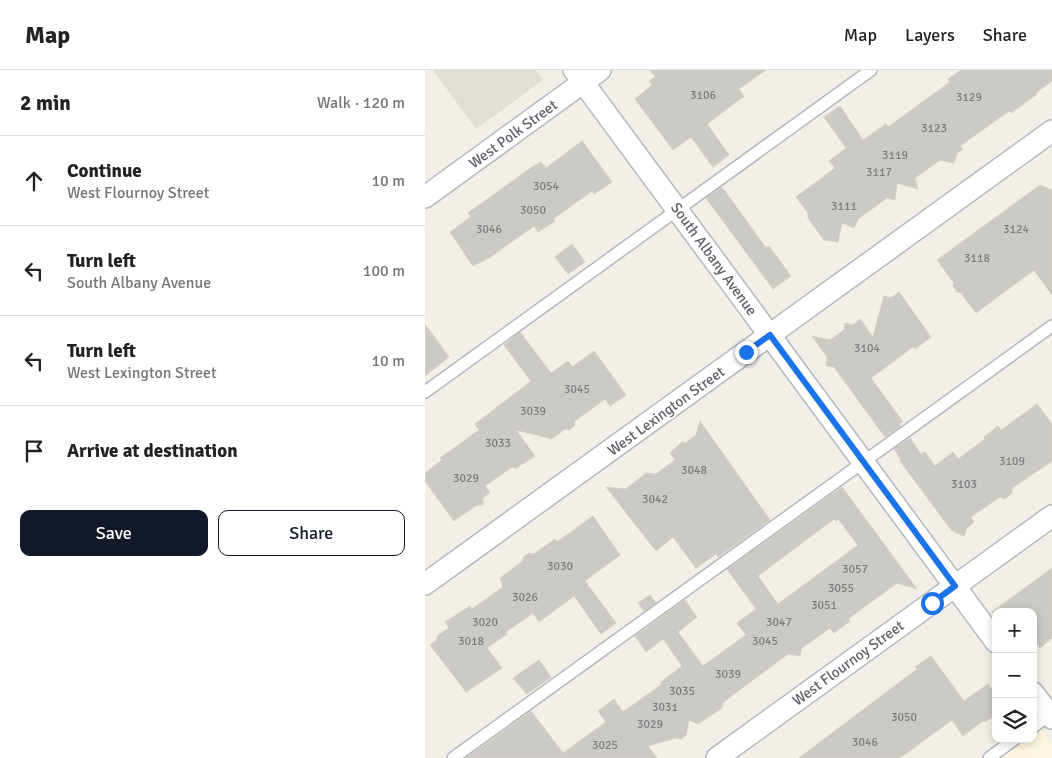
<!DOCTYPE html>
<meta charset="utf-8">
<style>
:root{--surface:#fff;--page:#f2f2f2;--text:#222;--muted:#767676;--line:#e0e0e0;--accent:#111827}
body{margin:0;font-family:Signika,sans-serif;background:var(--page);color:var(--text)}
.controls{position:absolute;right:15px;bottom:15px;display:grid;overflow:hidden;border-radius:10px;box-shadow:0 2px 8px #0003}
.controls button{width:45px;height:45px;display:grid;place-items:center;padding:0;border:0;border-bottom:1px solid var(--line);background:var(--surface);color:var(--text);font:25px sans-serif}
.stop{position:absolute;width:15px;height:15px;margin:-11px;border:4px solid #1a73e8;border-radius:50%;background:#fff}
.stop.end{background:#1a73e8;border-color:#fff;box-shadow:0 1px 5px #0008}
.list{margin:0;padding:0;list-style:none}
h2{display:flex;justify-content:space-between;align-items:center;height:65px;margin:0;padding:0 20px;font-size:21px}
h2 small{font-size:16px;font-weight:400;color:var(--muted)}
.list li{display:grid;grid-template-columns:32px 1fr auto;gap:15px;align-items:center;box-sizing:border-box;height:90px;padding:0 20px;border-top:1px solid var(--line)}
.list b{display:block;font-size:19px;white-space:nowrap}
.list p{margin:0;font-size:16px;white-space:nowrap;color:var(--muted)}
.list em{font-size:16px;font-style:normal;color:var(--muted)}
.actions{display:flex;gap:10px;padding:15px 20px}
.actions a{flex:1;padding:11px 0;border:1px solid var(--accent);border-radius:10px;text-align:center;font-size:18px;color:var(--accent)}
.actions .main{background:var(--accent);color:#fff}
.icon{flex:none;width:28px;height:28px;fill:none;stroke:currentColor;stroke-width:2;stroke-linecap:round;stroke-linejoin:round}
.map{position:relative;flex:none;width:627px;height:688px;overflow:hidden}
header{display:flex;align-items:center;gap:30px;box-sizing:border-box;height:70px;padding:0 25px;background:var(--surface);border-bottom:1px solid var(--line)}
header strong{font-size:24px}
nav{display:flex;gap:28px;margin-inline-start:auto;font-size:18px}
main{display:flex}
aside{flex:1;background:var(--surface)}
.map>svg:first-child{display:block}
.commercial{fill:#fef7e0}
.education{fill:#e1ded6}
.building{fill:#cccac5;stroke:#d6d1c6;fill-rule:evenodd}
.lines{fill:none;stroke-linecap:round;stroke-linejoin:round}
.service-casing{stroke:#b5b8bc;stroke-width:14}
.minor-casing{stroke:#b5b8bc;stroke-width:24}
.service{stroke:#fff;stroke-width:11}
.minor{stroke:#fff;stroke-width:21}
.route{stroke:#1a73e8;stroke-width:6}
.labels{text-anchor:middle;stroke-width:4;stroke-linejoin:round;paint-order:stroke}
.number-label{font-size:12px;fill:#7a7d7f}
.street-label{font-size:15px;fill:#5f6368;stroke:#fff}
</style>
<header>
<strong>Map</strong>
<nav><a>Map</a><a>Layers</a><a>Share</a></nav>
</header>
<main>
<aside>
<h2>2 min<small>Walk · 120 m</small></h2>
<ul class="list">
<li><svg class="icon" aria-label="ahead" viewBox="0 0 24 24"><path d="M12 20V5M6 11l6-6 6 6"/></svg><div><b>Continue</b><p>West Flournoy Street</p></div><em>10 m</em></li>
<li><svg class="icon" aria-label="left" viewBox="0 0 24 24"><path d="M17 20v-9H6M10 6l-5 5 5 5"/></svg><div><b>Turn left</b><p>South Albany Avenue</p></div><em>100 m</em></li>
<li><svg class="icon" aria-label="left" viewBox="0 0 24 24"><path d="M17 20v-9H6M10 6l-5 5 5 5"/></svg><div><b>Turn left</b><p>West Lexington Street</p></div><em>10 m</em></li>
<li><svg class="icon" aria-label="arrive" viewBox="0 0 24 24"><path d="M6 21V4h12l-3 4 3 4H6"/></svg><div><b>Arrive at destination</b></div></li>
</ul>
<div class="actions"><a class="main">Save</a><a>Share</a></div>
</aside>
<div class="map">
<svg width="627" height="688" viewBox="0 0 627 688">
<rect width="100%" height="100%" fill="#f1efe8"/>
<!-- commercial -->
<path class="commercial" d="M612,654L627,674V688H564L590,669H608V657Z"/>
<!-- education -->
<path class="education" d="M8,0H111L118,10L51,59Z"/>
<!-- building -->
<path class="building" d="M225,0H341L314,19L319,26L282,54L304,85L288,97L266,67L248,80L210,29L227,15L224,11L230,7Z
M536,0H627V11L612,22L611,25L586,43L584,41L535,76L538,79L532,83L529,93L515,90L490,108L493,119L472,113L470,130L462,128L433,149L429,158L417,153L413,172L399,170L383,148V143L371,127L410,98L404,91L421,78L399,47L415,36L438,70L461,54L463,57L525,12L523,9Z
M157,71L187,112L169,124L167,121L128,149L130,151L113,162L109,156L64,188L48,196L25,162L46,147L43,143L107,97L116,92L121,98Z
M615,115L627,120V225L609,200L551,243L536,223L532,222L528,216L529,213L512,190Z
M297,117L341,178L344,176L366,206L348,219L281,128Z
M147,174L160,192L143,204L130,187Z
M474,222L506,267L490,279L488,277L446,308L478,352L474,354L476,356L460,367L409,297L401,296L402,287L387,266L405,270L419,260L420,253L428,255L435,249L448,267L459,226L466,228Z
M0,254L24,287L0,306Z
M95,262L126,303L143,291L147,297L169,281L201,325L185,336L180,329L150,351L149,356L144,360L140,359L127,369L91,360L110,386L91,398L87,397L60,416L65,422L58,428V435H52L29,451L0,411V403L17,390L15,388L54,360L50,354L105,312V310L79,275Z
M612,334L627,354V391L587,418V423L580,429L575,427L546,447L549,452L542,458L539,466L527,461L475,391L476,390L469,379L485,368L496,384L500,382L510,396L528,382L533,389L560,369L559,367L573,356L576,360Z
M275,351L345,450L293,487L291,484L271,498L248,467L231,481L181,417L201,419L221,403L231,404L250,390L245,383L257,372L260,373L271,365Z
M417,417L492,519L472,513L423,549L425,551L409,563L405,558L377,578L375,586L363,584L305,627L298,633L297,638L273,654L264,650L261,665L256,669L251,668L223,676L232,688H41L106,641L138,683L181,652L173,641L189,629L198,642L237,614L236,612L257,596L238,569L221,582L210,566L260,530L272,547L253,562L278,596L321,565L312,553L331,539L302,499ZM409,449L411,451L413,449L433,475L353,534L333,506Z
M168,446L195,485L160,511L191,553L176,564L149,526L114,552L108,543L81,562L82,564L62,578L77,598L41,622L5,575L12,570V566L24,558L20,552L45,536L47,539L78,517L75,508L98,491V487L104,483L109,484L130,469L132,472Z
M627,498V568L615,578L608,568V542H567Z
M225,525L231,533L219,541L213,533Z
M506,586L539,631L563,614L571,625V644L560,652L559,650L538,666L527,650L475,688H374L492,599L490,597Z
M114,590L126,607L102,624L88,608Z"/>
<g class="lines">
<defs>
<path id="service" d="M0,322L446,0
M608,657L627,643
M28,688L627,256
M564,688L590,669"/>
<path id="minor" d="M149,0L571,572
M0,127L175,0
M0,514L627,61
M608,623L627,648
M292,688L627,446"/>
</defs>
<!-- service casing -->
<use href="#service" class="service-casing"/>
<!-- minor casing -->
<use href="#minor" class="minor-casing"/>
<!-- service -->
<use href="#service" class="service"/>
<!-- minor -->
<use href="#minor" class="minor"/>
</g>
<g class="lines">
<!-- route -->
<path class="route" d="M321,282L345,265L530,516L507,533"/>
</g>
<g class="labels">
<!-- number labels -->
<g class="number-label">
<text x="278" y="29">3106</text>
<text x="544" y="31">3129</text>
<text x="509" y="62">3123</text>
<text x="470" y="89">3119</text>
<text x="454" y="106">3117</text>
<text x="121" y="120">3054</text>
<text x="419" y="140">3111</text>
<text x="108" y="144">3050</text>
<text x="64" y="163">3046</text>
<text x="591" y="163">3124</text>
<text x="552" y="192">3118</text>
<text x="442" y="282">3104</text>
<text x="152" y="323">3045</text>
<text x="108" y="345">3039</text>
<text x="73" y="377">3033</text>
<text x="587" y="395">3109</text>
<text x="269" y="404">3048</text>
<text x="41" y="412">3029</text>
<text x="539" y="418">3103</text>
<text x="230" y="433">3042</text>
<text x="135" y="500">3030</text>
<text x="430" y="503">3057</text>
<text x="416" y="522">3055</text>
<text x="100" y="531">3026</text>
<text x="399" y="539">3051</text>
<text x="60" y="556">3020</text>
<text x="354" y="556">3047</text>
<text x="46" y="575">3018</text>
<text x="340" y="575">3045</text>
<text x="303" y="608">3039</text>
<text x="257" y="625">3035</text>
<text x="240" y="641">3031</text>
<text x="479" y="651">3050</text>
<text x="225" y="658">3029</text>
<text x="440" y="676">3046</text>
<text x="180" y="679">3025</text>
</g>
<!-- street labels -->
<g class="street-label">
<text transform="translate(88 64) rotate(-36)" y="5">West Polk Street</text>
<text transform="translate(289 189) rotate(54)" y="5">South Albany Avenue</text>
<text transform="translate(241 341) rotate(-36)" y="5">West Lexington Street</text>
<text transform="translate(423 593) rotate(-36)" y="5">West Flournoy Street</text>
</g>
</g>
</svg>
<div class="controls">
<button>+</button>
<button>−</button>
<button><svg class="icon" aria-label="layers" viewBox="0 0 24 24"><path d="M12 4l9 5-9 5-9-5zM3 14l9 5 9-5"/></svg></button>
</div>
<div class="stop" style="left:507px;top:533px"></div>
<div class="stop end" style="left:321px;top:282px"></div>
</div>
</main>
